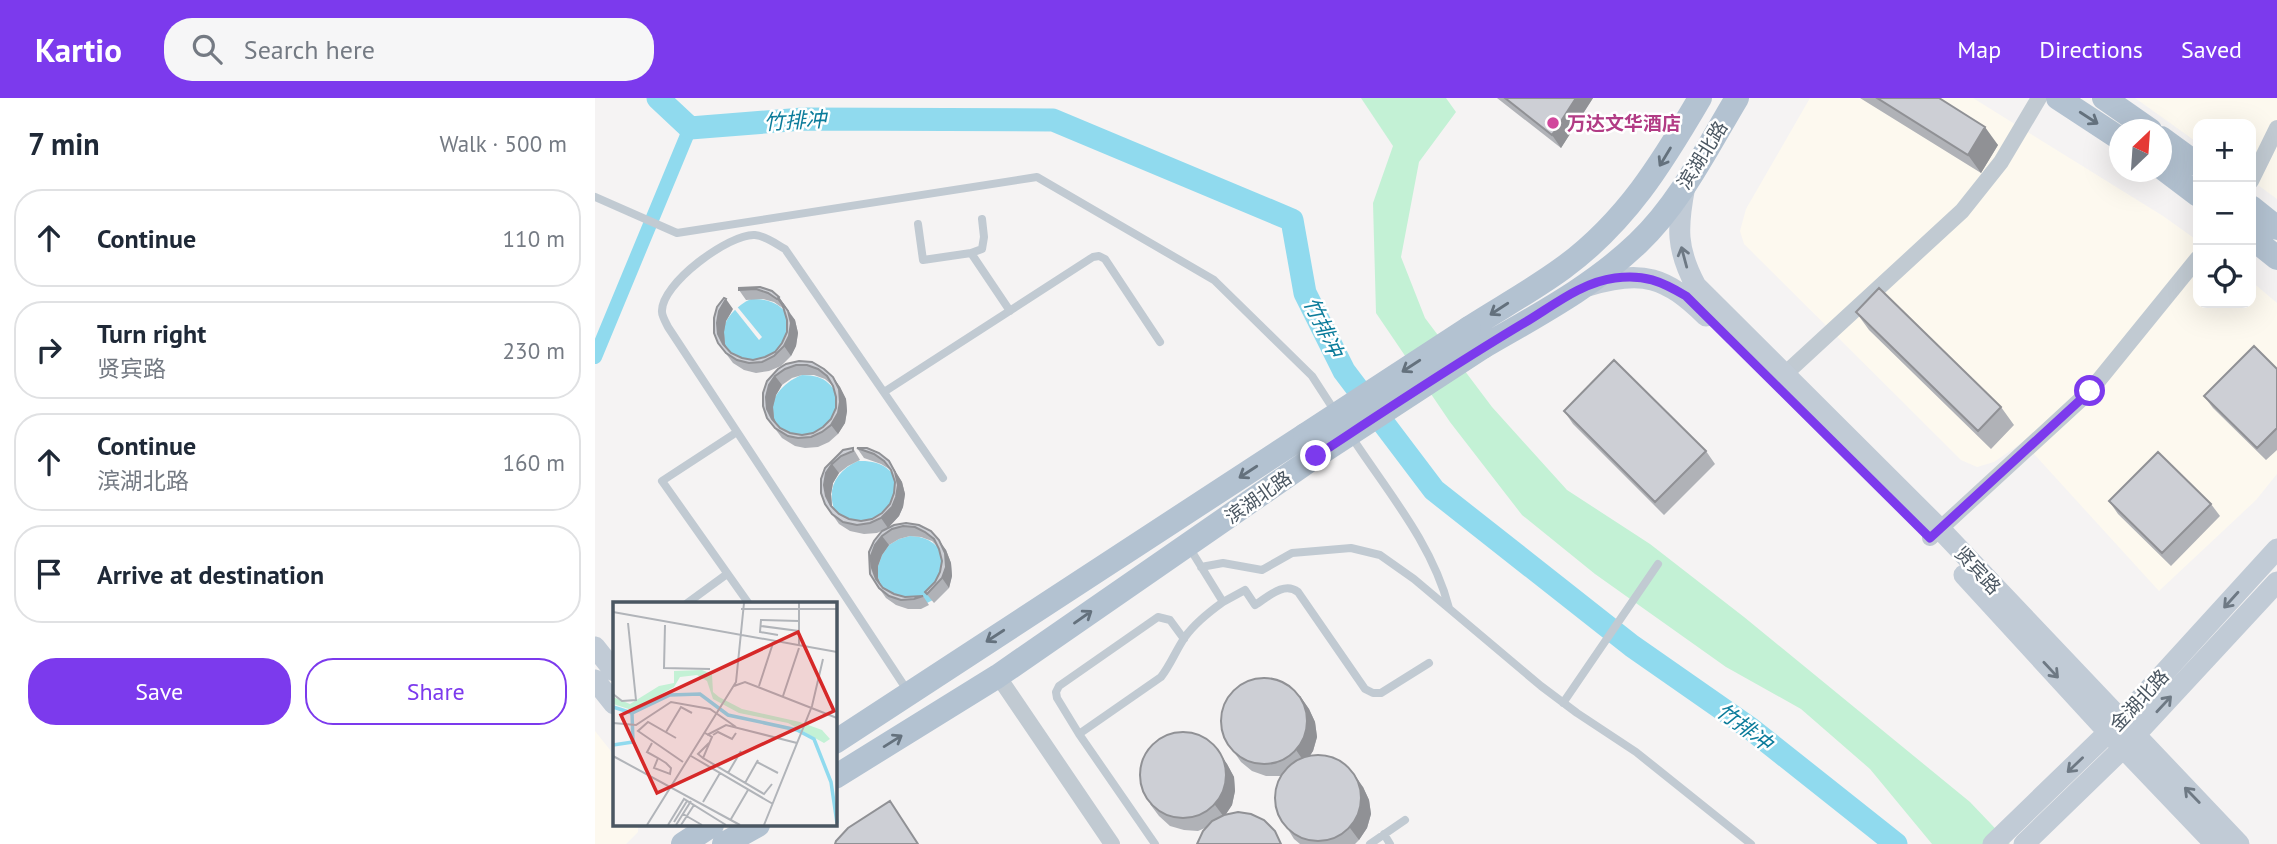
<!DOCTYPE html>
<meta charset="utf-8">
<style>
:root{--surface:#fff;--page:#f6f6f7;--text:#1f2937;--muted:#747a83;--line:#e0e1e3;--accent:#7c3aed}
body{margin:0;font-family:"PT Sans","Noto Sans SC",sans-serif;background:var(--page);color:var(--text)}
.controls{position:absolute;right:21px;top:21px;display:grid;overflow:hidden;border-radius:14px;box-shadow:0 7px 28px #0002}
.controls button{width:63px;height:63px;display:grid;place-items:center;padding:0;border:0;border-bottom:2px solid var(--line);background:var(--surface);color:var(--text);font:35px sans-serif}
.compass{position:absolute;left:1514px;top:21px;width:63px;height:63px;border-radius:50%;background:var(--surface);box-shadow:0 7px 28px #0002;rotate:25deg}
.stop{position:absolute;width:21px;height:21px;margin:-16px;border:5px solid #7c3aed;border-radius:50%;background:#fff}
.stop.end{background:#7c3aed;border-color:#fff;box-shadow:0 2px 7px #0008}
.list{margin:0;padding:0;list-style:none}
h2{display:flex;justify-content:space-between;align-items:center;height:91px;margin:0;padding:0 28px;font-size:30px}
h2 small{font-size:23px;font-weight:400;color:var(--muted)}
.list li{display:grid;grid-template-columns:46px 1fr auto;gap:21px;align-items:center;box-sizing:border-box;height:98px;margin:0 14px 14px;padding:0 14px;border:2px solid var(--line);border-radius:28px}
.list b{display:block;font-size:26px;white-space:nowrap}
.list p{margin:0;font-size:23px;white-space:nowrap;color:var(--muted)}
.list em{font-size:23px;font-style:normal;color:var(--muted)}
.actions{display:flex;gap:14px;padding:21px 28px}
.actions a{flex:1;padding:16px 0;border:2px solid var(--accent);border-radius:28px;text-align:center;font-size:24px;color:var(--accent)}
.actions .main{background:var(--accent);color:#fff}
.icon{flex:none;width:38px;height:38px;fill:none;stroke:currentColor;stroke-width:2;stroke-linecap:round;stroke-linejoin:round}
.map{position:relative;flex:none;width:1682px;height:746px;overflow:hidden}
header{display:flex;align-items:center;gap:42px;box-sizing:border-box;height:98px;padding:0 35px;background:var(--accent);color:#fff}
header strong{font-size:33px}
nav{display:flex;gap:38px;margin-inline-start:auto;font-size:24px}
.search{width:490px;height:63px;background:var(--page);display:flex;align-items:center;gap:18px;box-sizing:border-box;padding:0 24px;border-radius:28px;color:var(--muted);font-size:26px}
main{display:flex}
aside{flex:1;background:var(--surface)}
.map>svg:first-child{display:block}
.commercial{fill:#fdf9ef}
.green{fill:#c3f1d5}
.water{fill:#90daee}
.pier{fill:#f5f3f3}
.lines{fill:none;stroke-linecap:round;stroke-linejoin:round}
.canal{stroke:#90daee;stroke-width:14}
.river{stroke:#90daee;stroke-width:23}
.service{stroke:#c1cad2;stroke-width:8}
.minor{stroke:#c1cad2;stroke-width:16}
.secondary{stroke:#c1cbd6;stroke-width:21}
.primary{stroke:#b3c2d1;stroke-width:24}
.primary-bridge{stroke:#b3c2d1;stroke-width:24}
.wall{fill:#b0b2b7;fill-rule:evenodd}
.shaded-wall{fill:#909195}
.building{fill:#cdcfd5;stroke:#909195;stroke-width:2;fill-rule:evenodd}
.oneway{stroke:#64717d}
.oneway2{stroke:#6e7984}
.route{stroke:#7c3aed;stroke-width:9}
.hotel-dot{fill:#d1479c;stroke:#fff;stroke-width:2.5}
.labels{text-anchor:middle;stroke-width:5;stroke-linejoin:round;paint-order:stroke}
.hotel-label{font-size:19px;font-weight:bold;fill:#b23c85;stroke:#fff;text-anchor:start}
.street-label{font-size:19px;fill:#4a5661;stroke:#fff}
.water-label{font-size:21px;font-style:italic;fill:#0c7c9b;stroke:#fff}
.inset-river{fill:none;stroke:#90daee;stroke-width:3.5}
.inset-road{fill:none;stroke:#b1b4b9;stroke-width:2}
.view{fill:#d62828;fill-opacity:0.15;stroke:#d62828;stroke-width:3.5}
.inset-edge{fill:none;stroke:#4a5661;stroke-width:3.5}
</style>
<header>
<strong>Kartio</strong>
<div class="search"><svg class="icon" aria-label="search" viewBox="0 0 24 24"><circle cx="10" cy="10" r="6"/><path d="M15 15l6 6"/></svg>Search here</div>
<nav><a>Map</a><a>Directions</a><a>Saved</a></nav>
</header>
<main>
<aside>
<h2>7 min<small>Walk · 500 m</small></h2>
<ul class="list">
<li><svg class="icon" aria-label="ahead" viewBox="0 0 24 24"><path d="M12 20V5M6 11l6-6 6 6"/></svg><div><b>Continue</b></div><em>110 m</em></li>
<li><svg class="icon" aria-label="right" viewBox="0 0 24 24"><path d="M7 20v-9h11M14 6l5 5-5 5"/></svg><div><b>Turn right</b><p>贤宾路</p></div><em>230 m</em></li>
<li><svg class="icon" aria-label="ahead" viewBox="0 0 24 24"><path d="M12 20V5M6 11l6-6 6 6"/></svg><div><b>Continue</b><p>滨湖北路</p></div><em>160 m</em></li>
<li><svg class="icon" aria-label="arrive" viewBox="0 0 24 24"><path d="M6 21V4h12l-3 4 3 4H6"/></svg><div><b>Arrive at destination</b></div></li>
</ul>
<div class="actions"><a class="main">Save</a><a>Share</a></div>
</aside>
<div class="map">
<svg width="1682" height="746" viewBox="0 0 1682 746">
<rect width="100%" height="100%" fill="#f5f3f3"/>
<!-- commercial -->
<path class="commercial" d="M1215,0H1378L1568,118L1603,143V205H1656V183L1682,205V376L1661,402L1564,493L1428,344L1399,364L1382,369L1366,362L1149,146L1145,133L1151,111Z
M1540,0H1682V101L1656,82V26H1603V45Z
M0,633L19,657V727H43V734L31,746H0Z"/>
<!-- green -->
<path class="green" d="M766,0H851L861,14L824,64L806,159L830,220L897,309L972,392L1055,446L1149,519L1375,704L1415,746H1337L1275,671L1206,611L1131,569L1000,476L927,417L855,324L781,215L778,105L798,48Z"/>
<!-- water -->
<path class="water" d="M156,201C179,200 193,210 199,232L165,271C156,267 141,262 135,255C116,235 137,209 156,201Z
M207,277C232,277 239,288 248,309L214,347C205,342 189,338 183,330C165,309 187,284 207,277Z
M263,363C286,362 300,371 306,393L284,431L242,418C230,394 239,374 263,363Z
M315,438C333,439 342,445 351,461L338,502L328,507L317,508L288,491L283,480V468L287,457L294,447L304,441Z"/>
<!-- pier -->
<path class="pier" d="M140,206L167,239L164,242L137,208Z"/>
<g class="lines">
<!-- canal -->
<path class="canal" d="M0,259L95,30"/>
<!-- river -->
<path class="river" d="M63,0L95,30L208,21L458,22L697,122L710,195L749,273L839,392L1037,548L1156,631L1301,746"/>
<!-- service -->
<path class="service" d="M0,99L82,135L442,79L619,182L717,278L741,315
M323,126L328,162L376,155L387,151L389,139L387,121
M376,155L415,213
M289,294L498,159L504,158L510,161L565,244
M142,334L67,383L154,506
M756,338C792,393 837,445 854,510
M606,469L628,465L667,472L697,455L756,450L785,457L819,481L946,588L982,615L1041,654L1156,746
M628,504L650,492L660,507C673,499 689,483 703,494L770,591L778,595H786L834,565
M91,506L132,476
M312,592L73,229C71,225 67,218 67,214C65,186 135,135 160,137C171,138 181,146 190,151L348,380
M968,605L1063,466
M484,636L462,600L461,594L464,588L563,519L575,522L589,541
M789,736L795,746
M560,746L484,636L566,579C576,566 581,552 590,539C600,525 614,514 628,504L594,449
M775,746L810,722"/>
<!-- minor -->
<path class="minor" d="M1656,83L1682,30
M1190,276L1367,113L1406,64L1444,0
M1335,440L1495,293L1603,160
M403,578L517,746"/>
<!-- secondary -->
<path class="secondary" d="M1090,88C1082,129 1081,151 1101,188L1345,431L1644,746
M993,188C1048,171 1071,179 1111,218
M1369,477L1513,634L1620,746
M0,549L19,573
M0,582L19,606
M1398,746L1526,622L1682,451
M1429,746L1528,650L1682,484"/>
<!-- primary -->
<path class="primary" d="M1463,0L1524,40
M1509,0L1555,32
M1566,40L1603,67
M1566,69L1603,97
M1656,109L1682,130
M1656,139L1682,160
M874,230C905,210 938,192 968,170C1031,124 1067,65 1105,0
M888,249C941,218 997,189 1043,145C1085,105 1112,50 1142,0
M240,644L710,337
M240,679L403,578L721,358
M88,746L117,727
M129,746L163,727"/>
<!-- primary-bridge -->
<path class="primary-bridge" d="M710,337L874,230
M721,358L888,249"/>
</g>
<!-- wall -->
<path class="wall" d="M902,0H998L966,50Z
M1265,0H1344L1403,47L1386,75Z
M165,189L184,199L200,222L203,235L201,248L196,258L186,268L174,273L161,275L149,272L138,265L123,245L119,235L138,211L131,223L129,234L130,246L132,251L136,255L147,260L158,262L170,259L180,254L187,245L192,234V222L189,211L179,204L168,201L151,202L144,192Z
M1261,214L1406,309L1419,327L1396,351L1274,232Z
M204,263L217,264L238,279L245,289L251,301L252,313L250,325L243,336L234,344L223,349L210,350L200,348L187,340L172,320L168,308L183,271ZM207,277H219L230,281L238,288L241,299V310L236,321L228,329L218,335L207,337L195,335L185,330L181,326L179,320L178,309L181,297L187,287L197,280Z
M1682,271V352L1671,362L1618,310L1609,298Z
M969,313L1111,353L1120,366L1069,417L978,326Z
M258,350L265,362L253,368L244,375L238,385L236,396L237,408L244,416L254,421L266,423L277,421L287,415L295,406L299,395L300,384L296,372L286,366L269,360L262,350H272L294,363L307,384L310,396L308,409L304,418L293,430L282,435L269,436L255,433L244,426L230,406V370Z
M1514,403L1616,406L1625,418L1576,468L1523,416Z
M299,427H324L351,452L356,465L357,478L354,490L339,505L330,494L340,484L345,474L347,463L343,449L337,443L326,439L315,438L304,441L294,447L287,457L283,468V480L286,488L299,496L310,499L328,498L334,507L326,511H313L301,507L291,500L284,490L279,443Z
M705,598L714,611L720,624L722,639L718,653L714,659L768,689L774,702L776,716L772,730L764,742L760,746H705L699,741L691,728L687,678H671L657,673L646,664L637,651Z
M623,653L632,666L639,679L640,693L637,707L631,716L610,730L603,733L589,732L575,728L564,718L555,706Z"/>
<!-- shaded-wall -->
<path class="shaded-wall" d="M981,0H998L966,50L957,37Z
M1390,29L1403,47L1386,75L1373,57Z
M184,199L191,209L189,211L182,201Z
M131,201L138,211L131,223L129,234L130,246L135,256L128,246L123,236L122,225L124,213Z
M193,213L200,222L203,235L201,248L196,258L189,248L194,238Z
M180,278L187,287L181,297L178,309L179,320L184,331L177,321L172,311L171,299L174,287Z
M238,279L245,289L251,301L252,313L250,325L243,336L236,327L245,304Z
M294,363L307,384L310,396L308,409L304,418L293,430L286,420L297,409L303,387Z
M237,366L244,375L238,385L236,396L237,408L242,418L231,398L229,387L231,375Z
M287,438L294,447L287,457L283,468V480L288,491L281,481L277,470L276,458L280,447Z
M344,442L351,452L356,465L357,478L354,490L347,480L351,469Z
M705,598L714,611L720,624L722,639L718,653L710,665L701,652Z
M623,653L632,666L639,679L640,693L637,707L629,719L620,707Z
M759,676L768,689L774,702L776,716L772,730L764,742L755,730Z"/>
<!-- building -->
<path class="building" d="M910,0H981L957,37Z
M1282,0H1344L1390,29L1373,57Z
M165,189L177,193L184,199L182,201L173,195L161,191L144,192V190Z
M1284,190L1406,309L1383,333L1261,214Z
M129,200L131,201L124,213L122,225L123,236L128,246L136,255L147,260L158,262L170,259L180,254L187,245L192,234V222L187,205L193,213L196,225L194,238L189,248L179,258L167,264L154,265L142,262L131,255L123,245L119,235V220L122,209Z
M1659,248L1682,271V330L1662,350L1609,298Z
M1019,262L1111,353L1060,404L969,313Z
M204,263L217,264L229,271L238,279L244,291L245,304L243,315L236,327L227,334L216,339L203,340L193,338L180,330L172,320L168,308V295L172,283L183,271L191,266ZM201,267H212L223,271L232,278L238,288L241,299V310L236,321L228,329L218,335L207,337L195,335L185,330L177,321L172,311L171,299L174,287L180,278L190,271Z
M258,350V353L246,358L237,366L231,375L229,387L231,398L236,408L244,416L254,421L266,423L277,421L287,415L295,406L299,395L300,384L296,372L289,363L279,356L262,350H272L284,355L294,363L300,374L303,387L301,399L297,409L286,420L275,425L262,427L248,424L237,416L230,406L226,395V381L230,370L248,352Z
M1563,354L1616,406L1567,455L1514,403Z
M311,425L324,427L336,433L344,442L350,455L351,469L347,480L332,496L330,494L340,484L345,474L347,463L344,451L339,441L330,434L320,429L308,428L297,431L287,438L280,447L276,458L277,470L281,481L288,490L299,496L310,499L328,498L319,501L306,502L294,498L284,490L275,476L274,454L279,443L287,433L299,427Z
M626 623a43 43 0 1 1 86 0a43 43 0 1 1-86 0Z
M545 677a43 43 0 1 1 86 0a43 43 0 1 1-86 0Z
M680 700a43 43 0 1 1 86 0a43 43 0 1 1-86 0Z
M295,703L323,746H240L241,743L253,730Z
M643,714L656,716L669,722L680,733L686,746H602L608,733L617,723L629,717Z"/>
<!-- one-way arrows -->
<defs><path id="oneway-shaft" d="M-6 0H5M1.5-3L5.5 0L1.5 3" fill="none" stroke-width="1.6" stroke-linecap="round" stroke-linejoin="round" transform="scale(1.75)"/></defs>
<g class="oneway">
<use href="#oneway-shaft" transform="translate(1494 20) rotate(33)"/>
<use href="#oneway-shaft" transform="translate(1070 59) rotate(121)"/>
<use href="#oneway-shaft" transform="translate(904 211) rotate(147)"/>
<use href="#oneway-shaft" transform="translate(816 268) rotate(147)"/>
<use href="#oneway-shaft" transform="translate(653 374) rotate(147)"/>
<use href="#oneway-shaft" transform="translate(488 519) rotate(-35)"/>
<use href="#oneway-shaft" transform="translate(400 538) rotate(147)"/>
<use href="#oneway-shaft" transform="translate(298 643) rotate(-32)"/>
</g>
<g class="oneway2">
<use href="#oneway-shaft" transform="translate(1089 159) rotate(-105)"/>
<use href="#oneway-shaft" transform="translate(1636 502) rotate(132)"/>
<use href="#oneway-shaft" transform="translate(1456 572) rotate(47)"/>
<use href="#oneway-shaft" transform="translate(1569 606) rotate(-47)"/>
<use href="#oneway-shaft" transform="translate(1480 667) rotate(136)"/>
<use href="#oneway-shaft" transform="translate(1597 697) rotate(-134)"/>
</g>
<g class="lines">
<!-- route -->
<path class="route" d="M721,358C791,312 861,265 934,222C960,206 988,184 1020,180C1049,176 1066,183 1091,198L1335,440L1495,293"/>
</g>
<!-- markers -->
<circle class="hotel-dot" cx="958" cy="25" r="7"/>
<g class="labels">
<!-- hotel labels -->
<g class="hotel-label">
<text x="972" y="32">万达文华酒店</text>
</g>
<!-- street labels -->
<g class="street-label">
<text transform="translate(1107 57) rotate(-58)" y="7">滨湖北路</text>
<text transform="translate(663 399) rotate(-35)" y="7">滨湖北路</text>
<text transform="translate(1383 472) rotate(47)" y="7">贤宾路</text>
<text transform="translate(1544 602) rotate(-47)" y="7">金湖北路</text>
</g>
<!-- water labels -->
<g class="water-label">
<text transform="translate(200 23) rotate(-3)" y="7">竹排冲</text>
<text transform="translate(728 229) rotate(65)" y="7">竹排冲</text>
<text transform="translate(1149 629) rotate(37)" y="7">竹排冲</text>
</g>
</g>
<!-- overview -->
<g transform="translate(18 504)">
<rect width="224" height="224" fill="#f5f3f3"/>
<path d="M89,68L99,72L100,90L106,95L129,107L187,120L209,128L217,137L211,141L175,121L126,111L100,97L94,79L84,73L67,75L61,85L19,108L0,102V95L17,102L46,84L61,81V69Z" fill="#c3f1d5"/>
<path class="inset-river" d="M0,105L19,111L57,93L87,92L115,113L184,128L201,137L218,180L224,221M0,143L20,140L19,111"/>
<path class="inset-road" d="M186,1V43M128,7H224M0,10L224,50M52,23L51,66L97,67M148,24L186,29M165,33L147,30L148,18L186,19M121,84L132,80L224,116M146,84L160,41M0,92L9,99L23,98L15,21M170,94L186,46M0,121L23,123L58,100L97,107L123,125M53,130L68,105L79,111M92,131L99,135L90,156L151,192L159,182M94,133L113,123L184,141M100,133L105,130L119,137L123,131M63,136L35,120L25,129L70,160M39,141L34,150L45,156L53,161L58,166L57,172L41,166L45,156M0,154L127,223M78,154L160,202M90,156L85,152L96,141M144,160L165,171M115,171L128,149M132,181L145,158M90,200L107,171M70,212L89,223M118,217L135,188M61,220L74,199M34,223L123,80L131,1M55,223L71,197L113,223M63,223L78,199M68,223L81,203M151,223L199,104L210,57"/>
<path class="view" d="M185,30L221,109L44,191L8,113Z"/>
<rect width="224" height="224" class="inset-edge"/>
</g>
</svg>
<div class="controls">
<button>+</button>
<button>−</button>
<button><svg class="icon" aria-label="locate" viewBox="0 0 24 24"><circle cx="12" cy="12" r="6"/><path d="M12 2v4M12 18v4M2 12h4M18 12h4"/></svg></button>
</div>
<svg class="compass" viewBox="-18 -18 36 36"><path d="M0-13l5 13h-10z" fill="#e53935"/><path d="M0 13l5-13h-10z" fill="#747a83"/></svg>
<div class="stop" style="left:1495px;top:293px"></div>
<div class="stop end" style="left:721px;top:358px"></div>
</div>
</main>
